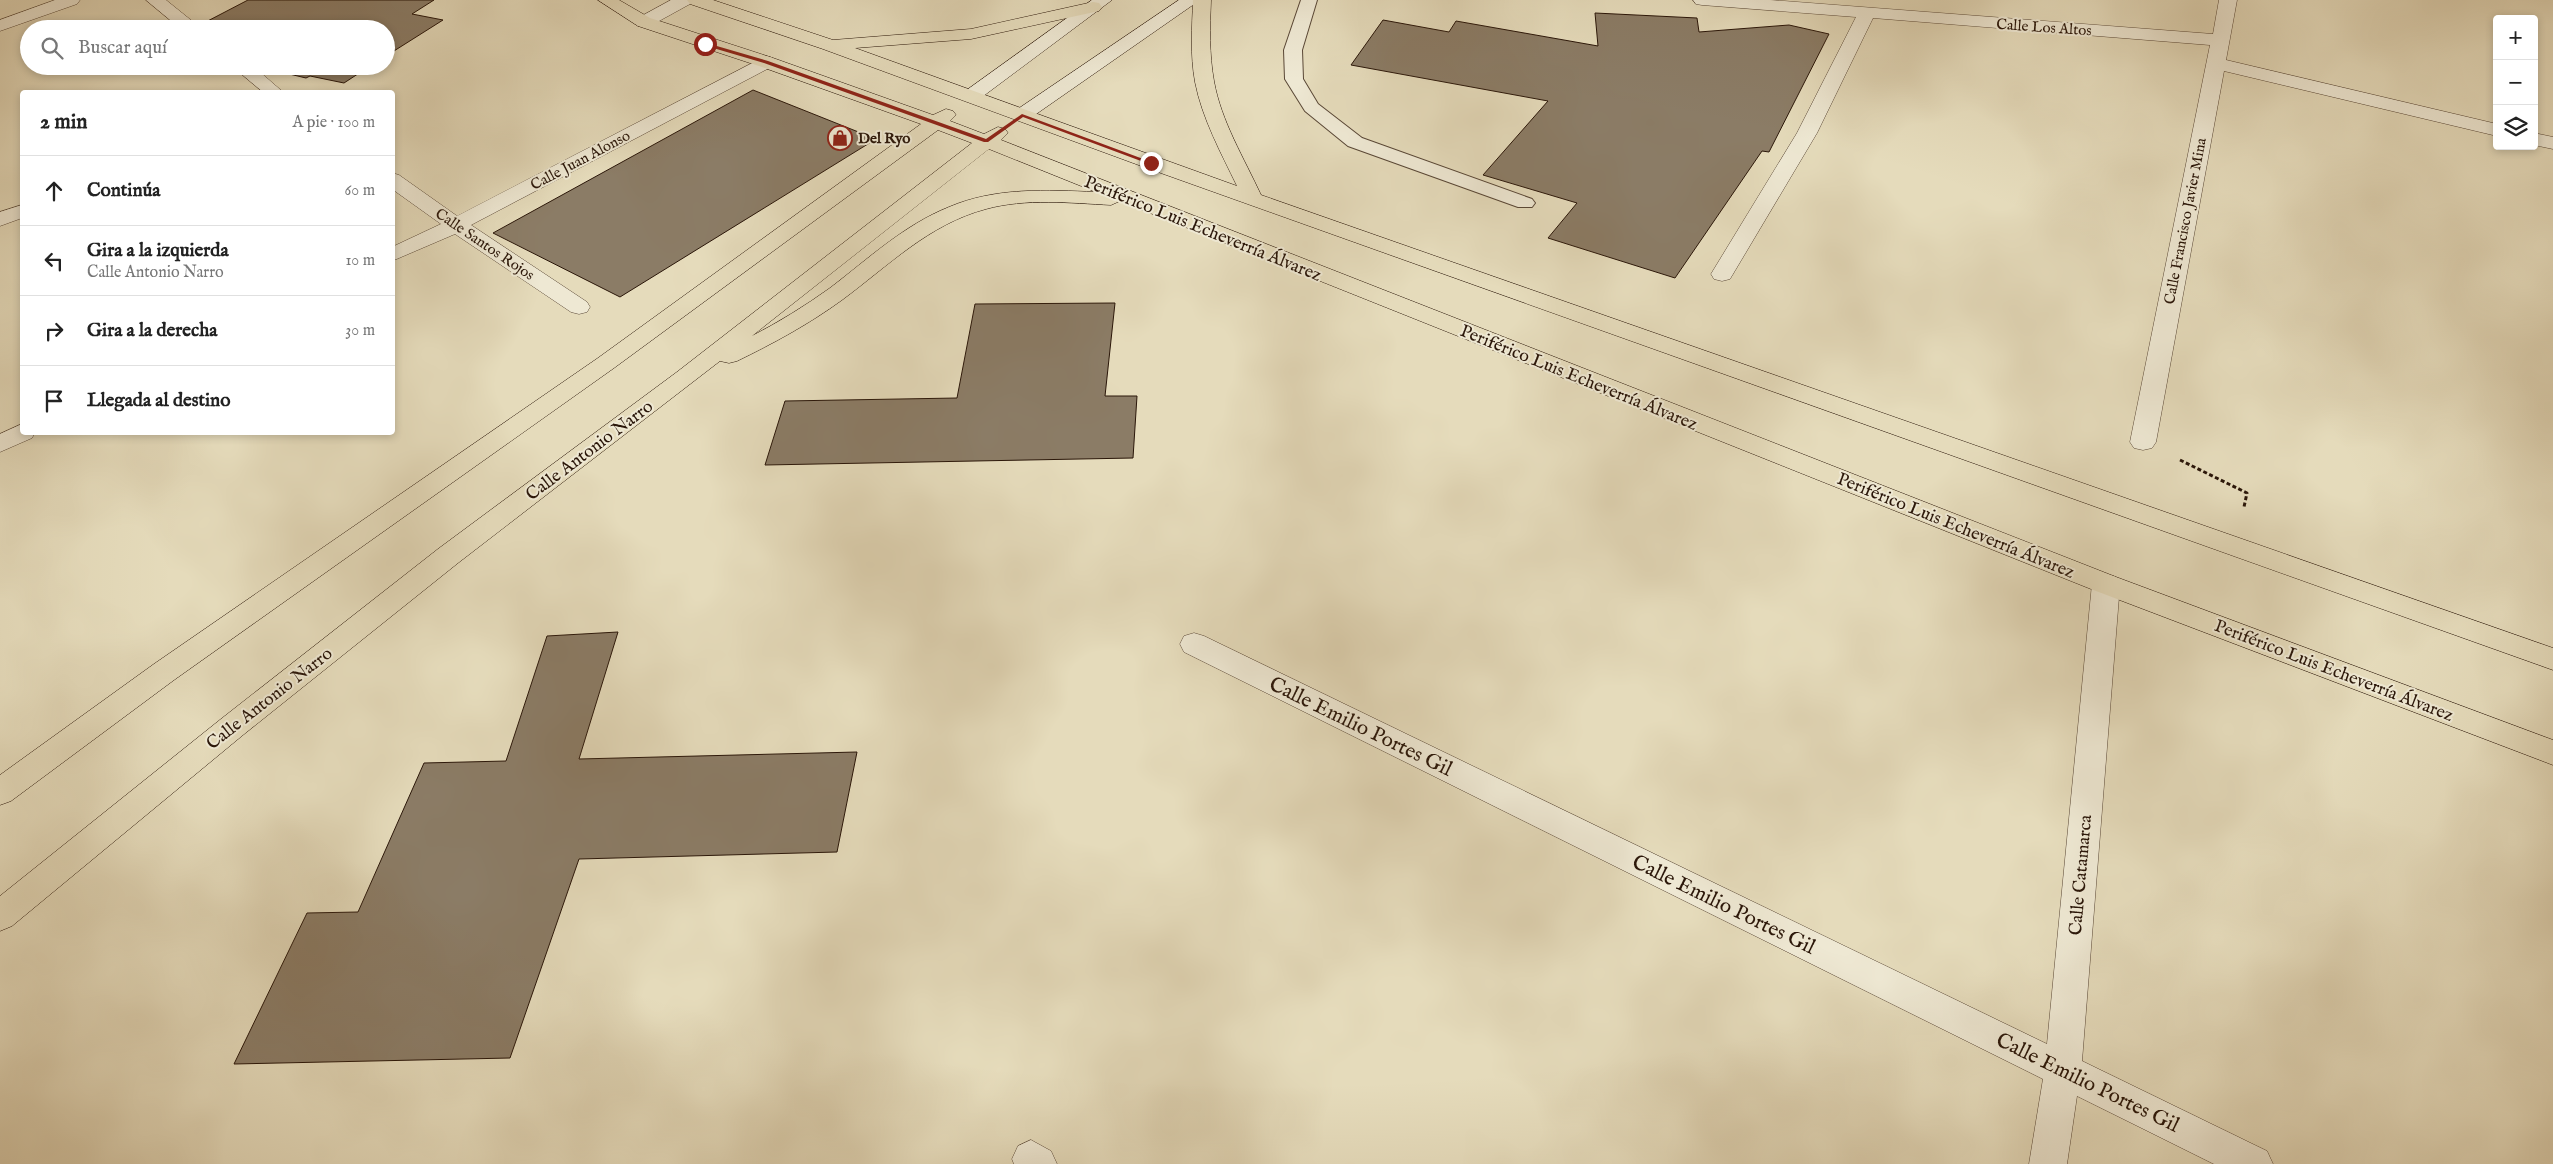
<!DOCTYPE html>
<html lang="es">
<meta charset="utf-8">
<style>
:root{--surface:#fff;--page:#f6f6f6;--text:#222;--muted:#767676;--line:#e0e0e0}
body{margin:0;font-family:"IM FELL English",serif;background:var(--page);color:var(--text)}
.controls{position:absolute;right:15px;top:15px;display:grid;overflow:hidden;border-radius:5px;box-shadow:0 2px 8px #0003}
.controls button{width:45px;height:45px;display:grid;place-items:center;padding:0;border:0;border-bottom:1px solid var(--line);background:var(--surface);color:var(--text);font:25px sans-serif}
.stop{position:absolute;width:15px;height:15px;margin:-11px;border:4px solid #8f2418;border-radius:50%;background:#fff}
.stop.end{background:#8f2418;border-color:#fff;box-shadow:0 1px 5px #0008}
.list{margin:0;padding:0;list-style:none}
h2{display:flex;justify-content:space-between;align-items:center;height:65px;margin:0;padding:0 20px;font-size:21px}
h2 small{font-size:16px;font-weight:400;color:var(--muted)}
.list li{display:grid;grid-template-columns:32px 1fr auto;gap:15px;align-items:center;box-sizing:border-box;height:70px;padding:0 20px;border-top:1px solid var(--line)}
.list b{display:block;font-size:19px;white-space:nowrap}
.list p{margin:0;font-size:16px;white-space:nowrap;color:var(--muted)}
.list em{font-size:16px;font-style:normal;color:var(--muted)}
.icon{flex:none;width:28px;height:28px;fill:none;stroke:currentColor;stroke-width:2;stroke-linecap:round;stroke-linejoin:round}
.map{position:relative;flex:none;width:2553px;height:1164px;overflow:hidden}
.search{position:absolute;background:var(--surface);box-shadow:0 2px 8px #0003;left:20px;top:20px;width:375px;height:55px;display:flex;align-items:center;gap:12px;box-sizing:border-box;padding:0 18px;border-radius:28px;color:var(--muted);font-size:19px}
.panel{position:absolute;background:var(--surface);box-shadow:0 2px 8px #0003;left:20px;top:90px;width:375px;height:345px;border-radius:5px}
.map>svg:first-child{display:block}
.building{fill:#8b7c66;stroke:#2a1609}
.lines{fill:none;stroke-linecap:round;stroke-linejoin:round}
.service-casing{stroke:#594736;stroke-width:2}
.minor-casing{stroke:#594736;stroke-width:1}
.secondary-casing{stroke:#2a1609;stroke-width:1}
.primary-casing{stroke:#2a1609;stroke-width:1}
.path{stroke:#2a1609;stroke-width:3;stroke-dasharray:4 2.5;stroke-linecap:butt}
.service{fill:#eee8d3;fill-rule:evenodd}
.minor{fill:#eee8d3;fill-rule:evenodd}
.secondary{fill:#eee8d3;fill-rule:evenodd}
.primary{fill:#e5dbbb;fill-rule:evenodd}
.route{fill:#8f2418}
.labels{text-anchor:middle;stroke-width:4;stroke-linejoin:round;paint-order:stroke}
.far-street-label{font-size:15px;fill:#2a1609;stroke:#eee8d3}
.far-poi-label{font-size:15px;font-weight:bold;fill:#2a1609;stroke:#eee8d3;text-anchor:start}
.street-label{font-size:18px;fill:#2a1609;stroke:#eee8d3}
.near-street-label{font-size:21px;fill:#2a1609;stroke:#eee8d3}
</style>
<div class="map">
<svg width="2553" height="1164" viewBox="0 0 2553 1164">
<rect width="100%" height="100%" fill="#e5dbbb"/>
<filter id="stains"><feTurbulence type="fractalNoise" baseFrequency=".004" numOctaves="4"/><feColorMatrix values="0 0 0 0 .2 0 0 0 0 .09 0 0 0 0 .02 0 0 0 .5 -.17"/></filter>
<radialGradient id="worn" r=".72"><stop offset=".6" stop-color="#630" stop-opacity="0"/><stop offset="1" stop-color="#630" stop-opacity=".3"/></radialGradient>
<!-- building -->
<path class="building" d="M248,0H434L412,14L443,20L386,56V29H204L200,25Z
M1595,13L1697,18L1699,32L1789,25L1829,34L1769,152L1762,151L1675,278L1548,238L1577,203L1483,175L1548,101L1351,65L1383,20L1449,32L1456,21L1598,46Z
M256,66H370L344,83L310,76L306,78Z
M753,90L876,139L620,297L493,233Z
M1115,303L1105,396H1137L1133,458L765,465L785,401L957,398L975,304Z
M618,632L579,759L857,752L837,852L579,859L510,1058L234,1064L307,913L358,912L424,763L506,761L547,636Z"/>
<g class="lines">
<defs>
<path id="service" d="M1301,0H1317L1302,50L1303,79L1318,104L1362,138L1532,199L1535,203L1532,207H1518L1348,146L1305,111L1285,79L1284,50Z"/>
<path id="minor" d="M55,0H80L77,4L0,31V20Z
M146,0H166L202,29H181Z
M671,0H693L690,4L650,26H638L635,22L638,18Z
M1693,0H1770L2213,34L2219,0H2237L2226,60L2497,124V136L2224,71L2156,442L2152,448L2143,450L2134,448L2130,442L2210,45L1873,18L1817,133L1733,274L1730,279L1722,281L1714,279L1711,274L1797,133L1856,17L1702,5L1696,4Z
M766,56L773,58L775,62L773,66L471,225L587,302L590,307L587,312L579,314L571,312L455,234L392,261V247L441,224L392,189V173L399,175L457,216Z
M232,66H253L283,92H263Z
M2534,133L2553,137V149L2534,145Z
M22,205V218L0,226V212Z
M22,424V432H35L32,438L0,452V434Z
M2106,574L2116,577L2120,584L2082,1061L2267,1151L2273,1164H2214L2077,1096L2067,1164H2029L2043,1079L1184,652L1180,644L1184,636L1194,633L1204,636L2047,1044L2092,584L2096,577Z
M1031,1140L1051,1151L1057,1164H1014L1012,1159L1018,1146Z"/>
<path id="secondary" d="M1092,0H1112L978,100H964L961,96L964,92Z
M1179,0H1200L1029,119H1015L1012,115L1015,111Z"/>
<path id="primary" d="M598,0H619L650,18L773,58L933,115L946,109L953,111L956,115L950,121L984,134L998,127L1005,129L1008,133L1001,140L2116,577L2553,740V765L2096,591L1120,201L1111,205C1070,203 1026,198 986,209C929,224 888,266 842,300C809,324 774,343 737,361L729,363L720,361L458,563L243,735L12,926L0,931V896L221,719L438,549L677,372L972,143L938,130L614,368L174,680L11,801L0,805V775L154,664L598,358L921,124L759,66L638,26ZM989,149L1096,192C1047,190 996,187 949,207C904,225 868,259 830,288C805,306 779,322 752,336Z
M687,0H713L833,40L971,29L1093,2L1099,3L1102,7L1099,11L971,39L855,48L1237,186C1221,153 1202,118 1195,82C1190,55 1192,27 1193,0H1211C1210,27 1209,54 1214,81C1221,121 1244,158 1261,195L2553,648V670L1144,167L823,49L690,4Z"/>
</defs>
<!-- service casing -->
<use href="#service" class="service-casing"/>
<!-- minor casing -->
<use href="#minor" class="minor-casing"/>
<!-- secondary casing -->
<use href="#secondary" class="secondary-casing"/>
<!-- primary casing -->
<use href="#primary" class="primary-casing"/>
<!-- path -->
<path class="path" d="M2180,460L2247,493L2244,507"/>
<!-- service -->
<use href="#service" class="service"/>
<!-- minor -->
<use href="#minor" class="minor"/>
<!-- secondary -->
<use href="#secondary" class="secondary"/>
<!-- primary -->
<use href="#primary" class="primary"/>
</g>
<!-- route -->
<path class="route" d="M703,42L768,61L986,139L1022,114L1154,163L1149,164L1023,117L988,142H984L764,63L703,45Z"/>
<!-- icons -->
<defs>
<symbol id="shop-ring" viewBox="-11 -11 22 22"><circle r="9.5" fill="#eee8d3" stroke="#8f2418" stroke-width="1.5"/><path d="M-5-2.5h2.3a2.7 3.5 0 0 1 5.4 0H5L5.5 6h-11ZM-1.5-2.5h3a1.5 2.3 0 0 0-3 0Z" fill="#8f2418"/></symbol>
</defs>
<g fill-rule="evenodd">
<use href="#shop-ring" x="826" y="124" width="28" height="28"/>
</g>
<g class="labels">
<!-- far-street labels -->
<g class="far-street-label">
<text transform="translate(2044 27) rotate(4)" y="5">Calle Los Altos</text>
<text transform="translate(580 160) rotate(-28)" y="5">Calle Juan Alonso</text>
<text transform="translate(2185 221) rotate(-79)" y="5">Calle Francisco Javier Mina</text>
<text transform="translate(485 244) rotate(34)" y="5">Calle Santos Rojos</text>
</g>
<!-- far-poi labels -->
<g class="far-poi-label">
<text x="858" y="143">Del Ryo</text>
</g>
<!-- street labels -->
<g class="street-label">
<text transform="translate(1203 228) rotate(22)" y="6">Periférico Luis Echeverría Álvarez</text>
<text transform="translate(1579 377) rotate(22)" y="6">Periférico Luis Echeverría Álvarez</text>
<text transform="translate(589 450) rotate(-37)" y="6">Calle Antonio Narro</text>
<text transform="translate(1956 525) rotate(22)" y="6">Periférico Luis Echeverría Álvarez</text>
<text transform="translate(2334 670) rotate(21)" y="6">Periférico Luis Echeverría Álvarez</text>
<text transform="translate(269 698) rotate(-38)" y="6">Calle Antonio Narro</text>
<text transform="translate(2080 875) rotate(-85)" y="6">Calle Catamarca</text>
</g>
<!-- near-street labels -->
<g class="near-street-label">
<text transform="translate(1361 726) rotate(26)" y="7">Calle Emilio Portes Gil</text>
<text transform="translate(1724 904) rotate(26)" y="7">Calle Emilio Portes Gil</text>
<text transform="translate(2088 1082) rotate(26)" y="7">Calle Emilio Portes Gil</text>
</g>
</g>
<rect width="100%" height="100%" filter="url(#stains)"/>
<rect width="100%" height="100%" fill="url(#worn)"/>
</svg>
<div class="controls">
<button>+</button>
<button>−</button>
<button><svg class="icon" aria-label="layers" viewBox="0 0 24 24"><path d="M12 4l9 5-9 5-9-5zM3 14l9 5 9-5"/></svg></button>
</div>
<div class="stop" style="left:705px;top:44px"></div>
<div class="stop end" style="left:1151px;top:163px"></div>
<div class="search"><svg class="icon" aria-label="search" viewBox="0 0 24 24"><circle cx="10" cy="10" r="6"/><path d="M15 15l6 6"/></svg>Buscar aquí</div>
<section class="panel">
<h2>2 min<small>A pie · 100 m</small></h2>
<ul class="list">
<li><svg class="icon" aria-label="ahead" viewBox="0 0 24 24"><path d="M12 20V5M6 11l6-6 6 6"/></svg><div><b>Continúa</b></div><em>60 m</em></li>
<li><svg class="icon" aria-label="left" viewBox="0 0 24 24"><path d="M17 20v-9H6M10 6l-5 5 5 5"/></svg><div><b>Gira a la izquierda</b><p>Calle Antonio Narro</p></div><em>10 m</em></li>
<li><svg class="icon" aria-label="right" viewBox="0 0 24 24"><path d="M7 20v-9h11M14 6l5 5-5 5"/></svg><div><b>Gira a la derecha</b></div><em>30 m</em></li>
<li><svg class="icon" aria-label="arrive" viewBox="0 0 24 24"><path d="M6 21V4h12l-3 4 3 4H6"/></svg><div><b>Llegada al destino</b></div></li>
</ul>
</section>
</div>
